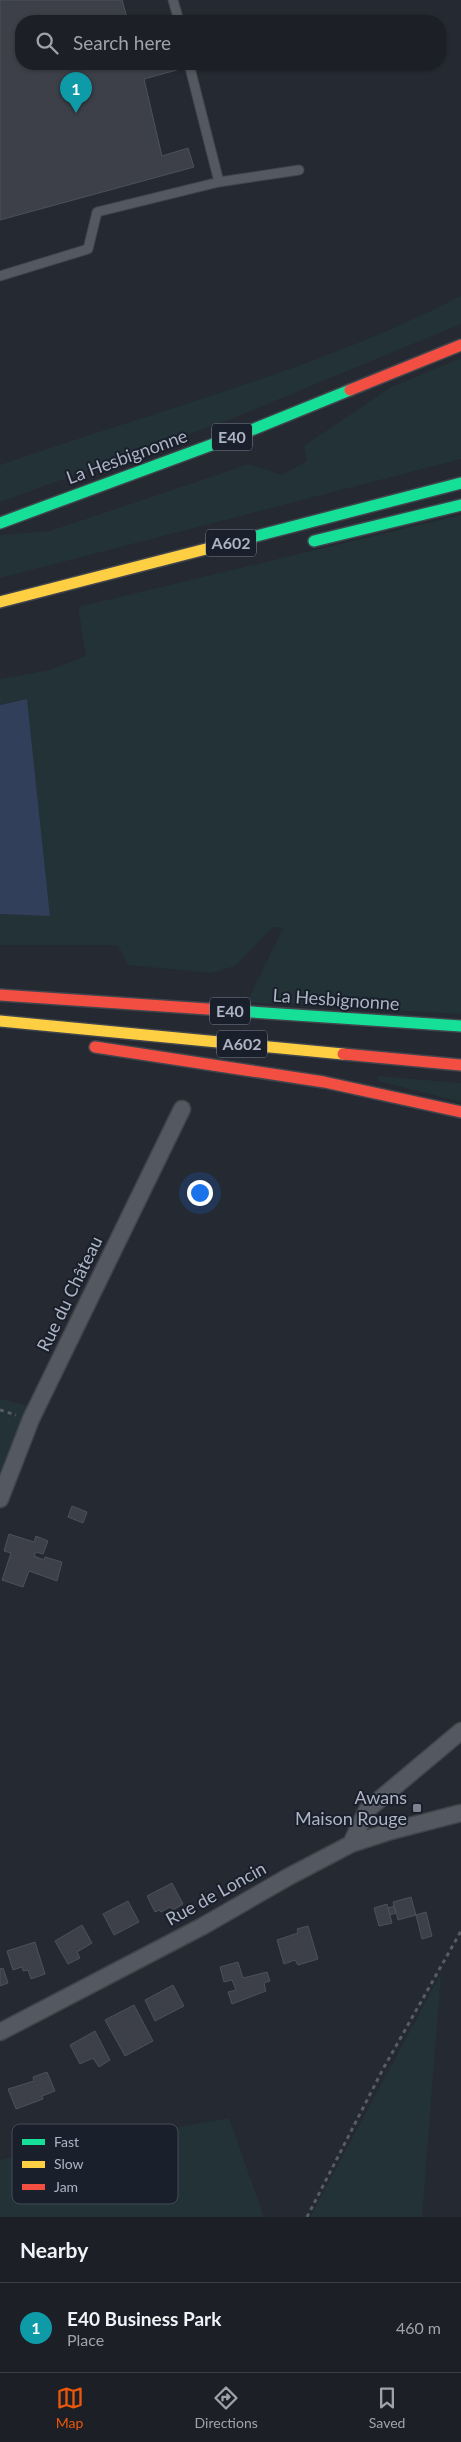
<!DOCTYPE html>
<meta charset="utf-8">
<style>
:root{--surface:#1c1f25;--page:#25272d;--text:#f1f3f6;--muted:#a0a2a7;--line:#3a3d42;--accent:#ea580c}
body{margin:0;font-family:Lato,sans-serif;background:var(--page);color:var(--text)}
.you{position:absolute;left:199px;top:1192px;width:18px;height:18px;margin:-12px;border:4px solid #fff;border-radius:50%;background:#1a73e8;box-shadow:0 0 0 8px #1a73e833}
.badge{display:grid;place-items:center;width:32px;height:32px;border-radius:50%;background:var(--accent);color:#fff;font-size:16px;font-weight:700}
.pin{position:absolute;translate:-50% -41px;filter:drop-shadow(0 1px 2px #0008)}
.pin::after{content:'';position:absolute;top:26px;width:18px;height:15px;background:inherit;clip-path:polygon(0 0,100% 0,50% 100%)}
.list{margin:0;padding:0;list-style:none}
h2{display:flex;justify-content:space-between;align-items:center;height:65px;margin:0;padding:0 20px;font-size:21px}
h2 small{font-size:16px;font-weight:400;color:var(--muted)}
.list li{display:grid;grid-template-columns:32px 1fr auto;gap:15px;align-items:center;box-sizing:border-box;height:90px;padding:0 20px;border-top:1px solid var(--line)}
.list b{display:block;font-size:19px;white-space:nowrap}
.list p{margin:0;font-size:16px;white-space:nowrap;color:var(--muted)}
.list em{font-size:16px;font-style:normal;color:var(--muted)}
.icon{flex:none;width:28px;height:28px;fill:none;stroke:currentColor;stroke-width:2;stroke-linecap:round;stroke-linejoin:round}
.map{position:relative;flex:none;width:461px;height:2217px;overflow:hidden}
.search{position:absolute;background:var(--surface);box-shadow:0 1px 4px #0004;left:15px;right:15px;top:15px;height:55px;display:flex;align-items:center;gap:12px;box-sizing:border-box;padding:0 18px;border-radius:20px;color:var(--muted);font-size:19px}
.sheet{height:155px;background:var(--surface)}
nav{display:flex;justify-content:space-around;align-items:center;box-sizing:border-box;height:70px;border-top:1px solid var(--line);background:var(--surface);font-size:14px;color:var(--muted)}
nav a{display:grid;justify-items:center;gap:2px}
nav .on{color:var(--accent)}
.map>svg:first-child{display:block}
.green{fill:#223236}
.water{fill:#323f5a}
.building{fill:#3d4048;stroke:#4c515a}
.lines{fill:none;stroke-linecap:round;stroke-linejoin:round}
.lane-casing{stroke:#41444b;stroke-width:11}
.street-casing{stroke:#41444b;stroke-width:19}
.fast-casing{stroke:#41454d;stroke-width:14}
.slow-casing{stroke:#41454d;stroke-width:14}
.jam-casing{stroke:#41454d;stroke-width:14}
.path{stroke:#585c63;stroke-width:3;stroke-dasharray:4 4;stroke-linecap:butt}
.lane{stroke:#545860;stroke-width:9}
.street{stroke:#545860;stroke-width:16}
.fast{stroke:#16e098;stroke-width:11}
.slow{stroke:#ffcf43;stroke-width:11}
.jam{stroke:#f24e42;stroke-width:11}
.poi-dot{fill:#7d8391;stroke:#191f2b;stroke-width:2}
.labels{text-anchor:middle;stroke-width:4;stroke-linejoin:round;paint-order:stroke}
.shield{fill:#191f2b;stroke:#818796;stroke-width:1}
.shield-label{font-size:16px;font-weight:bold;fill:#adb4c4}
.street-label{font-size:18px;fill:#adb4c4;stroke:#191f2b}
.poi-label{font-size:18px;fill:#adb4c4;stroke:#191f2b;text-anchor:end}
.key{fill:#191f2b;stroke:#454c59;stroke-width:1}
.key-label{font-size:14px;fill:#adb4c4}
</style>
<div class="map">
<svg width="461" height="2217" viewBox="0 0 461 2217">
<rect width="100%" height="100%" fill="#252931"/>
<!-- green -->
<path class="green" d="M461,296V324L236,417L0,502V465C154,411 315,371 461,296Z
M461,358V459L0,578V535L50,531L249,464L282,475L307,461L304,446L391,387Z
M461,515V1014L247,1002L283,928L273,927L235,966L211,973L128,965L118,945H0V914L50,916L27,699L0,705V679L49,670L86,656L78,607Z
M378,1076L461,1083V1102L378,1081Z
M0,1399L47,1410L0,1476Z
M441,1973L422,2217H310Z
M229,2118L264,2217H0V2160Z"/>
<!-- water -->
<path class="water" d="M27,699L50,916L0,914V705Z"/>
<!-- building -->
<path class="building" d="M0,0H122L128,21H21V64H139L140,68L156,64H175L177,70L144,79L162,156L188,148L194,167L0,220Z
M72,1506L87,1512L83,1523L68,1517Z
M9,1534L34,1542L36,1536L48,1541L43,1554L36,1552L34,1556L44,1560L45,1557L62,1562L57,1581L29,1571L23,1587L2,1580L11,1553L4,1551Z
M172,1883L183,1904L173,1910L170,1907L161,1912L159,1910L155,1912L147,1896Z
M411,1897L416,1915L398,1920L393,1902Z
M128,1901L139,1922L114,1935L103,1914Z
M387,1904L392,1923L379,1926L374,1908Z
M394,1906L396,1913L390,1915L388,1908Z
M426,1912L432,1936L422,1939L416,1915Z
M82,1925L92,1943L77,1952L80,1958L68,1964L55,1941Z
M308,1926L318,1959L298,1965L295,1960L284,1964L277,1940L298,1933L297,1929Z
M35,1942L45,1974L31,1979L28,1970L23,1971L22,1967L13,1970L7,1951Z
M238,1962L243,1978L267,1972L270,1981L264,1983L266,1991L232,2004L228,1992L236,1990L232,1980L224,1982L220,1967Z
M3,1968L8,1983L0,1986V1969Z
M173,1985L184,2006L155,2021L145,2000Z
M134,2005L153,2041L125,2056L105,2020Z
M95,2031L110,2060L99,2067L93,2058L80,2064L70,2045Z
M47,2072L55,2091L42,2096L43,2099L16,2109L8,2089L34,2081L33,2077Z"/>
<g class="lines">
<defs>
<path id="lane" d="M173,0L179,21
M219,182L299,170
M0,276L88,249L97,212L219,182L189,64"/>
<path id="street" d="M0,1499L31,1419L182,1109
M351,1844L367,1810L461,1731
M0,2032L203,1926L288,1877L351,1844L391,1831L461,1813"/>
<path id="fast" d="M0,523L249,431L350,390
M241,540L461,483
M314,541L461,505
M237,1011L461,1026"/>
<path id="slow" d="M0,602L241,540
M0,1021L343,1054"/>
<path id="jam" d="M350,390L461,345
M0,995L237,1011
M95,1047L324,1082L461,1112
M343,1054L461,1065"/>
</defs>
<!-- lane casing -->
<use href="#lane" class="lane-casing"/>
<!-- street casing -->
<use href="#street" class="street-casing"/>
<!-- fast casing -->
<use href="#fast" class="fast-casing"/>
<!-- slow casing -->
<use href="#slow" class="slow-casing"/>
<!-- jam casing -->
<use href="#jam" class="jam-casing"/>
<!-- path -->
<path class="path" d="M0,1410L16,1415
M307,2217L383,2069L461,1931"/>
<!-- lane -->
<use href="#lane" class="lane"/>
<!-- street -->
<use href="#street" class="street"/>
<!-- fast -->
<use href="#fast" class="fast"/>
<!-- slow -->
<use href="#slow" class="slow"/>
<!-- jam -->
<use href="#jam" class="jam"/>
</g>
<!-- markers -->
<rect class="poi-dot" x="412" y="1803" width="10" height="10" rx="2.5"/>
<g class="labels">
<!-- shield labels -->
<g class="shield">
<rect x="212" y="423.5" width="40" height="27" rx="4"/>
<rect x="206" y="529.5" width="50" height="27" rx="4"/>
<rect x="210" y="997.5" width="40" height="27" rx="4"/>
<rect x="217" y="1030.5" width="50" height="27" rx="4"/>
</g>
<g class="shield-label">
<text x="232" y="443">E40</text>
<text x="231" y="549">A602</text>
<text x="230" y="1017">E40</text>
<text x="242" y="1050">A602</text>
</g>
<!-- street labels -->
<g class="street-label">
<text transform="translate(127 457) rotate(-20)" y="6">La Hesbignonne</text>
<text transform="translate(336 1000) rotate(4)" y="6">La Hesbignonne</text>
<text transform="translate(70 1294) rotate(-64)" y="6">Rue du Château</text>
<text transform="translate(216 1894) rotate(-29)" y="6">Rue de Loncin</text>
</g>
<!-- poi labels -->
<g class="poi-label">
<text x="407" y="1804">Awans<tspan x="407" dy="21">Maison Rouge</tspan></text>
</g>
</g>
<!-- legend -->
<rect x="12" y="2124" width="166" height="80" rx="8" class="key"/>
<rect x="22" y="2139" width="23" height="6" fill="#16e098"/>
<rect x="22" y="2161" width="23" height="7" fill="#ffcf43"/>
<rect x="22" y="2184" width="23" height="6" fill="#f24e42"/>
<g class="key-label">
<text x="54" y="2147">Fast</text>
<text x="54" y="2169">Slow</text>
<text x="54" y="2192">Jam</text>
</g>
</svg>
<div class="you"></div>
<div class="pin badge" style="left:76px;top:113px;background:#0f9aa8">1</div>
<div class="search"><svg class="icon" aria-label="search" viewBox="0 0 24 24"><circle cx="10" cy="10" r="6"/><path d="M15 15l6 6"/></svg>Search here</div>
</div>
<section class="sheet">
<h2>Nearby<small></small></h2>
<ul class="list">
<li><span class="badge" style="background:#0f9aa8">1</span><div><b>E40 Business Park</b><p>Place</p></div><em>460 m</em></li>
</ul>
</section>
<nav>
<a class="on"><svg class="icon" aria-label="map" viewBox="0 0 24 24"><path d="M3 6l6-2 6 2 6-2v14l-6 2-6-2-6 2zM9 4v14M15 6v14"/></svg>Map</a>
<a><svg class="icon" aria-label="directions" viewBox="0 0 24 24"><path d="M12 3l9 9-9 9-9-9zM9 14v-3h6M13 9l2 2-2 2"/></svg>Directions</a>
<a><svg class="icon" aria-label="saved" viewBox="0 0 24 24"><path d="M7 4h10v16l-5-4-5 4z"/></svg>Saved</a>
</nav>
